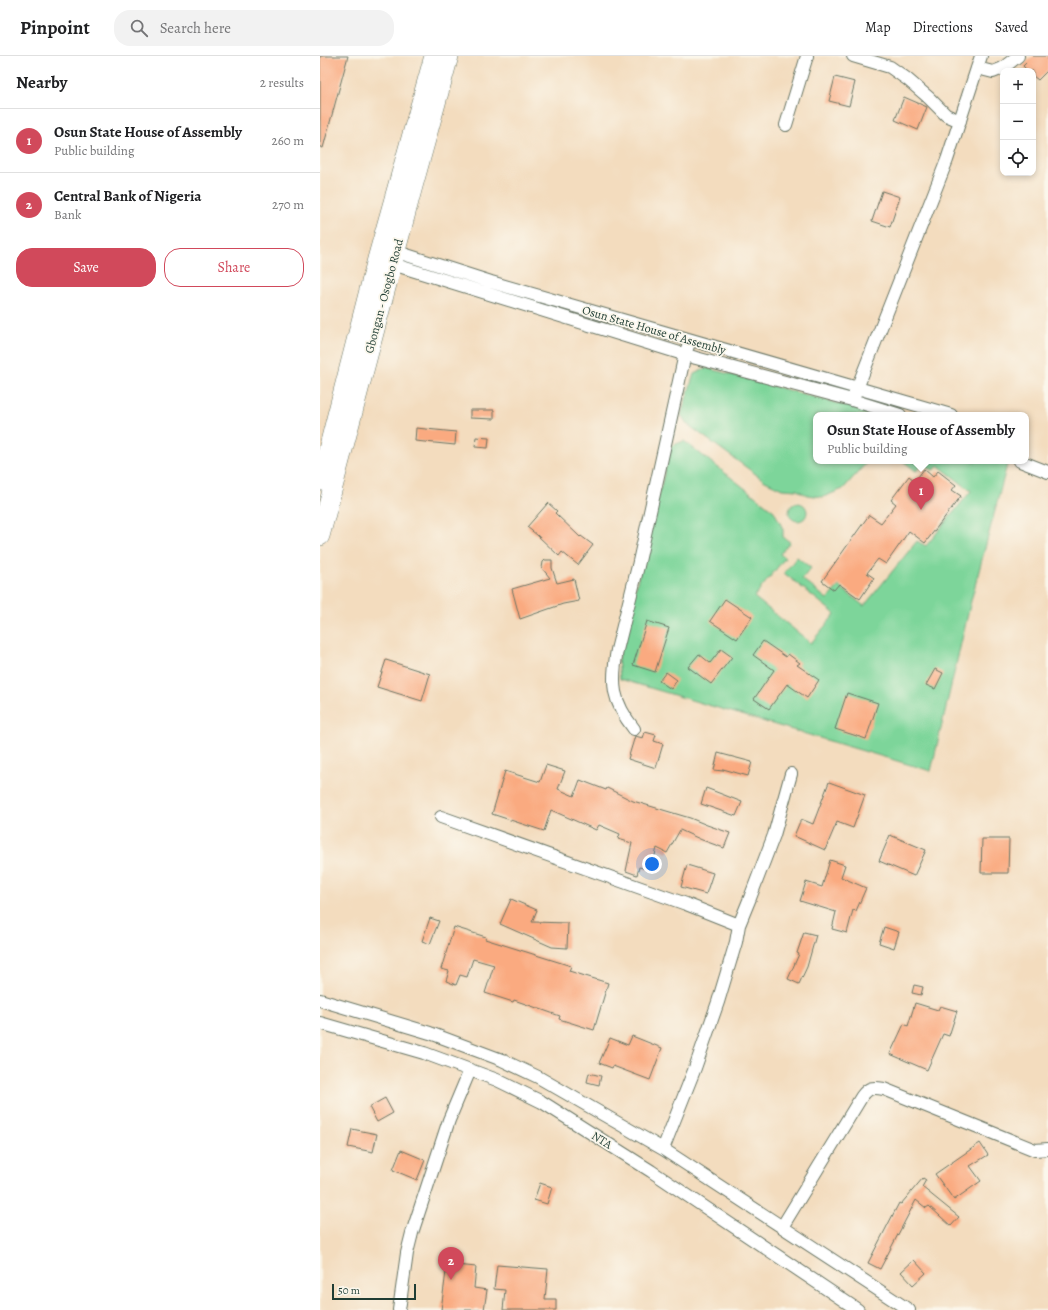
<!DOCTYPE html>
<meta charset="utf-8">
<style>
:root{--surface:#fff;--page:#f2f2f2;--text:#202124;--muted:#757577;--line:#e0e0e0;--accent:#d1495b}
body{margin:0;font-family:Alegreya,serif;background:var(--page);color:var(--text)}
.controls{position:absolute;right:12px;top:12px;display:grid;overflow:hidden;border-radius:8px;box-shadow:0 2px 6px #0003}
.controls button{width:36px;height:36px;display:grid;place-items:center;padding:0;border:0;border-bottom:1px solid var(--line);background:var(--surface);color:var(--text);font:20px sans-serif}
.scale{position:absolute;left:12px;bottom:10px;width:84px;box-sizing:border-box;padding-left:4px;border:2px solid #1f3d34;border-top:0;font-size:11px;line-height:14px;white-space:nowrap;color:#1f3d34;-webkit-text-stroke:3px #fbf7ec;paint-order:stroke}
.you{position:absolute;left:332px;top:808px;width:14px;height:14px;margin:-10px;border:3px solid #fff;border-radius:50%;background:#1a73e8;box-shadow:0 0 0 6px #1a73e833}
.badge{display:grid;place-items:center;width:26px;height:26px;border-radius:50%;background:var(--accent);color:#fff;font-size:13px;font-weight:700}
.pin{position:absolute;translate:-50% -33px;filter:drop-shadow(0 1px 2px #0008)}
.pin::after{content:'';position:absolute;top:21px;width:14px;height:12px;background:inherit;clip-path:polygon(0 0,100% 0,50% 100%)}
.popup{position:absolute;left:493px;top:356px;width:216px;height:52px;box-sizing:border-box;display:grid;place-content:center;border-radius:8px;background:var(--surface);filter:drop-shadow(0 1px 3px #0005);font-size:13px;white-space:nowrap;color:var(--muted)}
.popup b{font-size:15px;color:var(--text)}
.popup::after{content:'';position:absolute;left:50%;top:100%;margin-left:-8px;border:8px solid transparent;border-top-color:var(--surface)}
.list{margin:0;padding:0;list-style:none}
h2{display:flex;justify-content:space-between;align-items:center;height:52px;margin:0;padding:0 16px;font-size:17px}
h2 small{font-size:13px;font-weight:400;color:var(--muted)}
.list li{display:grid;grid-template-columns:26px 1fr auto;gap:12px;align-items:center;box-sizing:border-box;height:64px;padding:0 16px;border-top:1px solid var(--line)}
.list b{display:block;font-size:15px;white-space:nowrap}
.list p{margin:0;font-size:13px;white-space:nowrap;color:var(--muted)}
.list em{font-size:13px;font-style:normal;color:var(--muted)}
.actions{display:flex;gap:8px;padding:12px 16px}
.actions a{flex:1;padding:9px 0;border:1px solid var(--accent);border-radius:16px;text-align:center;font-size:14px;color:var(--accent)}
.actions .main{background:var(--accent);color:#fff}
.icon{flex:none;width:22px;height:22px;fill:none;stroke:currentColor;stroke-width:2;stroke-linecap:round;stroke-linejoin:round}
.map{position:relative;flex:none;width:728px;height:1254px;overflow:hidden}
header{display:flex;align-items:center;gap:24px;box-sizing:border-box;height:56px;padding:0 20px;background:var(--surface);border-bottom:1px solid var(--line)}
header strong{font-size:19px}
nav{display:flex;gap:22px;margin-inline-start:auto;font-size:14px}
.search{width:280px;height:36px;background:var(--page);display:flex;align-items:center;gap:10px;box-sizing:border-box;padding:0 14px;border-radius:16px;color:var(--muted);font-size:15px}
main{display:flex}
aside{flex:1;background:var(--surface)}
.map>svg:first-child{display:block}
.green{fill:#7dd59a;stroke:#4e8967}
.building{fill:#faaa80}
.lines{fill:none;stroke-linecap:round;stroke-linejoin:round}
.street-casing{stroke:#697564;stroke-width:14}
.primary-casing{stroke:#697564;stroke-width:20}
.street{stroke:#fff;stroke-width:12}
.primary{stroke:#fff;stroke-width:19}
.labels{text-anchor:middle;stroke-width:3.5;stroke-linejoin:round;paint-order:stroke}
.street-label{font-size:12px;fill:#1f3d34;stroke:#fbf7ec}
</style>
<header>
<strong>Pinpoint</strong>
<div class="search"><svg class="icon" aria-label="search" viewBox="0 0 24 24"><circle cx="10" cy="10" r="6"/><path d="M15 15l6 6"/></svg>Search here</div>
<nav><a>Map</a><a>Directions</a><a>Saved</a></nav>
</header>
<main>
<aside>
<h2>Nearby<small>2 results</small></h2>
<ul class="list">
<li><span class="badge">1</span><div><b>Osun State House of Assembly</b><p>Public building</p></div><em>260 m</em></li>
<li><span class="badge">2</span><div><b>Central Bank of Nigeria</b><p>Bank</p></div><em>270 m</em></li>
</ul>
<div class="actions"><a class="main">Save</a><a>Share</a></div>
</aside>
<div class="map">
<svg width="728" height="1254" viewBox="0 0 728 1254">
<rect width="100%" height="100%" fill="#fbf7ec"/>
<filter id="ink" filterUnits="userSpaceOnUse"><feTurbulence type="fractalNoise" baseFrequency=".025" numOctaves="2"/><feDisplacementMap in="SourceGraphic" scale="8" xChannelSelector="R" yChannelSelector="G"/><feConvolveMatrix kernelMatrix="1 2 1 2 8 2 1 2 1" color-interpolation-filters="sRGB"/></filter>
<filter id="wash" filterUnits="userSpaceOnUse"><feTurbulence type="fractalNoise" baseFrequency=".012" numOctaves="4" result="noise"/><feDisplacementMap in="SourceGraphic" scale="16" xChannelSelector="R" yChannelSelector="G"/><feGaussianBlur stdDeviation="0.9" result="paint"/><feColorMatrix in="noise" values="0 0 0 0 0 0 0 0 0 0 0 0 0 0 0 0 0 1.4 0 .05"/><feComposite in="paint" operator="in"/></filter>
<g filter="url(#wash)">
<rect width="100%" height="100%" fill="#f3dcbe"/>
<!-- green -->
<path class="green" d="M387,312L560,359H496V405H548L523,433L503,441L487,439L477,434L462,433L445,425L367,368L361,359L374,318Z
M364,385L454,455L463,473V481L470,486L460,498L465,502L434,541L491,587L515,558L464,517L477,501L491,512L482,523L507,543L519,530L544,550L597,485L606,490L651,435L619,410L613,414L604,408L596,415L583,405H688L651,545L611,715L300,623L298,603L351,390Z
M469 456a9 9 0 1 1 18 0a9 9 0 1 1-18 0Z"/>
<g id="blocks">
<!-- building -->
<path class="building" d="M0,0H28L3,92L0,91Z
M713,0H728V14L718,24L713,20V15H708L703,10Z
M515,21L535,26L529,50L509,45Z
M584,41L607,51L598,74L575,64Z
M562,135L580,141L570,171L552,165Z
M150,354H174V363L150,362Z
M96,372L136,376L135,389L95,385Z
M156,381L169,382L168,392L155,391Z
M604,413L613,421L618,415L636,429L632,434L641,440L605,487L589,475L566,508L558,503L547,517L554,522L540,543L519,528L514,534L502,525L549,459L561,467L576,448L571,444L589,420L595,425Z
M228,447L237,455L235,457L260,481L261,480L273,489L258,509L242,496L239,500L217,479L207,471Z
M225,504H232V512L237,527L254,523L259,545L243,548L200,563L192,533L230,522L222,512L223,506Z
M405,543L432,561L417,583L390,565Z
M327,565L349,572L335,616L313,609Z
M443,585L466,601L468,598L480,607L477,609L499,624L487,642L467,628L449,653L434,643L454,614L433,599Z
M401,593L412,601L391,628L368,611L379,598L390,607Z
M66,604L110,618L102,645L57,631Z
M615,613L623,617L615,633L606,629Z
M346,616L357,624L351,633L339,625Z
M527,637L558,647L546,683L515,673Z
M325,676L336,679L334,685L343,688L336,712L308,703L315,680L323,682Z
M398,697L432,706L428,720L403,713V715L394,714Z
M226,709L245,715L238,733L254,740L260,724L286,734L287,732L313,745L370,762L387,769L410,777L404,792L382,784L360,774L347,797L337,792L331,814L319,811L317,819L306,815L312,787L298,783L300,778L279,769L276,774L231,754L224,775L172,758L185,715L220,726Z
M509,726L545,739L533,772L517,766L505,794L474,780L481,763L493,768Z
M386,732L422,746L416,760L381,748Z
M570,779L606,794L594,820L559,805Z
M662,783H689L688,817H661Z
M510,804L525,809L521,821L546,832L536,855L533,854L527,877L512,873L516,856L480,845L486,826L502,831Z
M367,809L393,817L386,838L361,831Z
M191,843L217,854L212,866L248,867L247,892L232,891L180,868Z
M110,862L119,865L110,888L102,885Z
M134,871L166,881L165,883L251,910L249,915L288,927L274,974L239,963L240,960L194,944L193,946L165,937L174,909L153,903L147,921L140,919L136,929L126,925L129,915L121,913Z
M564,871L579,876L574,892L559,887Z
M484,876L496,879L487,911L479,928L468,923L479,898L477,897Z
M594,929L603,931L601,939L592,937Z
M595,947L618,954L620,950L637,955L629,980L623,978L607,1014L570,998L584,968L588,970Z
M312,980L342,992L330,1024L293,1010L292,1012L279,1007L290,982L308,989Z
M269,1017L281,1020L279,1029L267,1026Z
M65,1042L73,1057L57,1066L49,1051Z
M32,1073L57,1078L53,1096L28,1091Z
M660,1087L668,1099L650,1110L661,1125L634,1144L615,1118Z
M81,1094L105,1104L97,1124L73,1114Z
M603,1122L606,1124L602,1131L639,1161L631,1170L609,1150L606,1152L596,1144L560,1213L548,1207L579,1147L581,1148Z
M220,1127L232,1131L227,1148L214,1144Z
M594,1204L606,1217L593,1229L581,1216Z
M127,1208L156,1211L154,1232L167,1234L164,1254H121Z
M177,1209L228,1213L225,1243H236V1254H183L185,1234L174,1233Z"/>
</g>
</g>
<g filter="url(#ink)">
<use href="#blocks" fill-opacity="0" stroke="#697564" stroke-width="1"/>
<g class="lines">
<defs>
<path id="street" d="M533,0L570,11L587,23L608,41L626,59L640,65
M657,12L673,16L683,12L698,0
M466,69L487,0
M71,194L171,226L631,359
M66,206L376,302L532,344L580,359
M534,340L627,104L661,0
M700,405L728,416
M314,673C292,645 291,628 297,594L318,510L365,298L368,290
M121,761L366,848L419,869
M0,944L110,977L182,1004L218,1021L343,1093L589,1254
M0,967L104,997L177,1024L222,1046L331,1115L538,1254
M343,1093L375,1012L398,946L416,886L419,869L430,842L454,779L471,718
M462,1171L542,1040C549,1031 553,1031 564,1033L715,1094L728,1093
M79,1254L87,1197L92,1177L129,1064L150,1014"/>
<path id="primary" d="M0,425L57,203L114,0
M0,480L92,134L129,0"/>
</defs>
<!-- street casing -->
<use href="#street" class="street-casing"/>
<!-- primary casing -->
<use href="#primary" class="primary-casing"/>
<!-- street -->
<use href="#street" class="street"/>
<!-- primary -->
<use href="#primary" class="primary"/>
</g>
</g>
<g class="labels">
<!-- street labels -->
<g class="street-label">
<text transform="translate(64 240) rotate(-75)" y="4">Gbongan - Osogbo Road</text>
<text transform="translate(334 274) rotate(16)" y="4">Osun State House of Assembly</text>
<text transform="translate(282 1084) rotate(32)" y="4">NTA</text>
</g>
</g>
</svg>
<div class="controls">
<button>+</button>
<button>−</button>
<button><svg class="icon" aria-label="locate" viewBox="0 0 24 24"><circle cx="12" cy="12" r="6"/><path d="M12 2v4M12 18v4M2 12h4M18 12h4"/></svg></button>
</div>
<div class="scale">50 m</div>
<div class="you"></div>
<div class="pin badge" style="left:601px;top:454px">1</div>
<div class="popup"><b>Osun State House of Assembly</b>Public building</div>
<div class="pin badge" style="left:131px;top:1224px">2</div>
</div>
</main>
